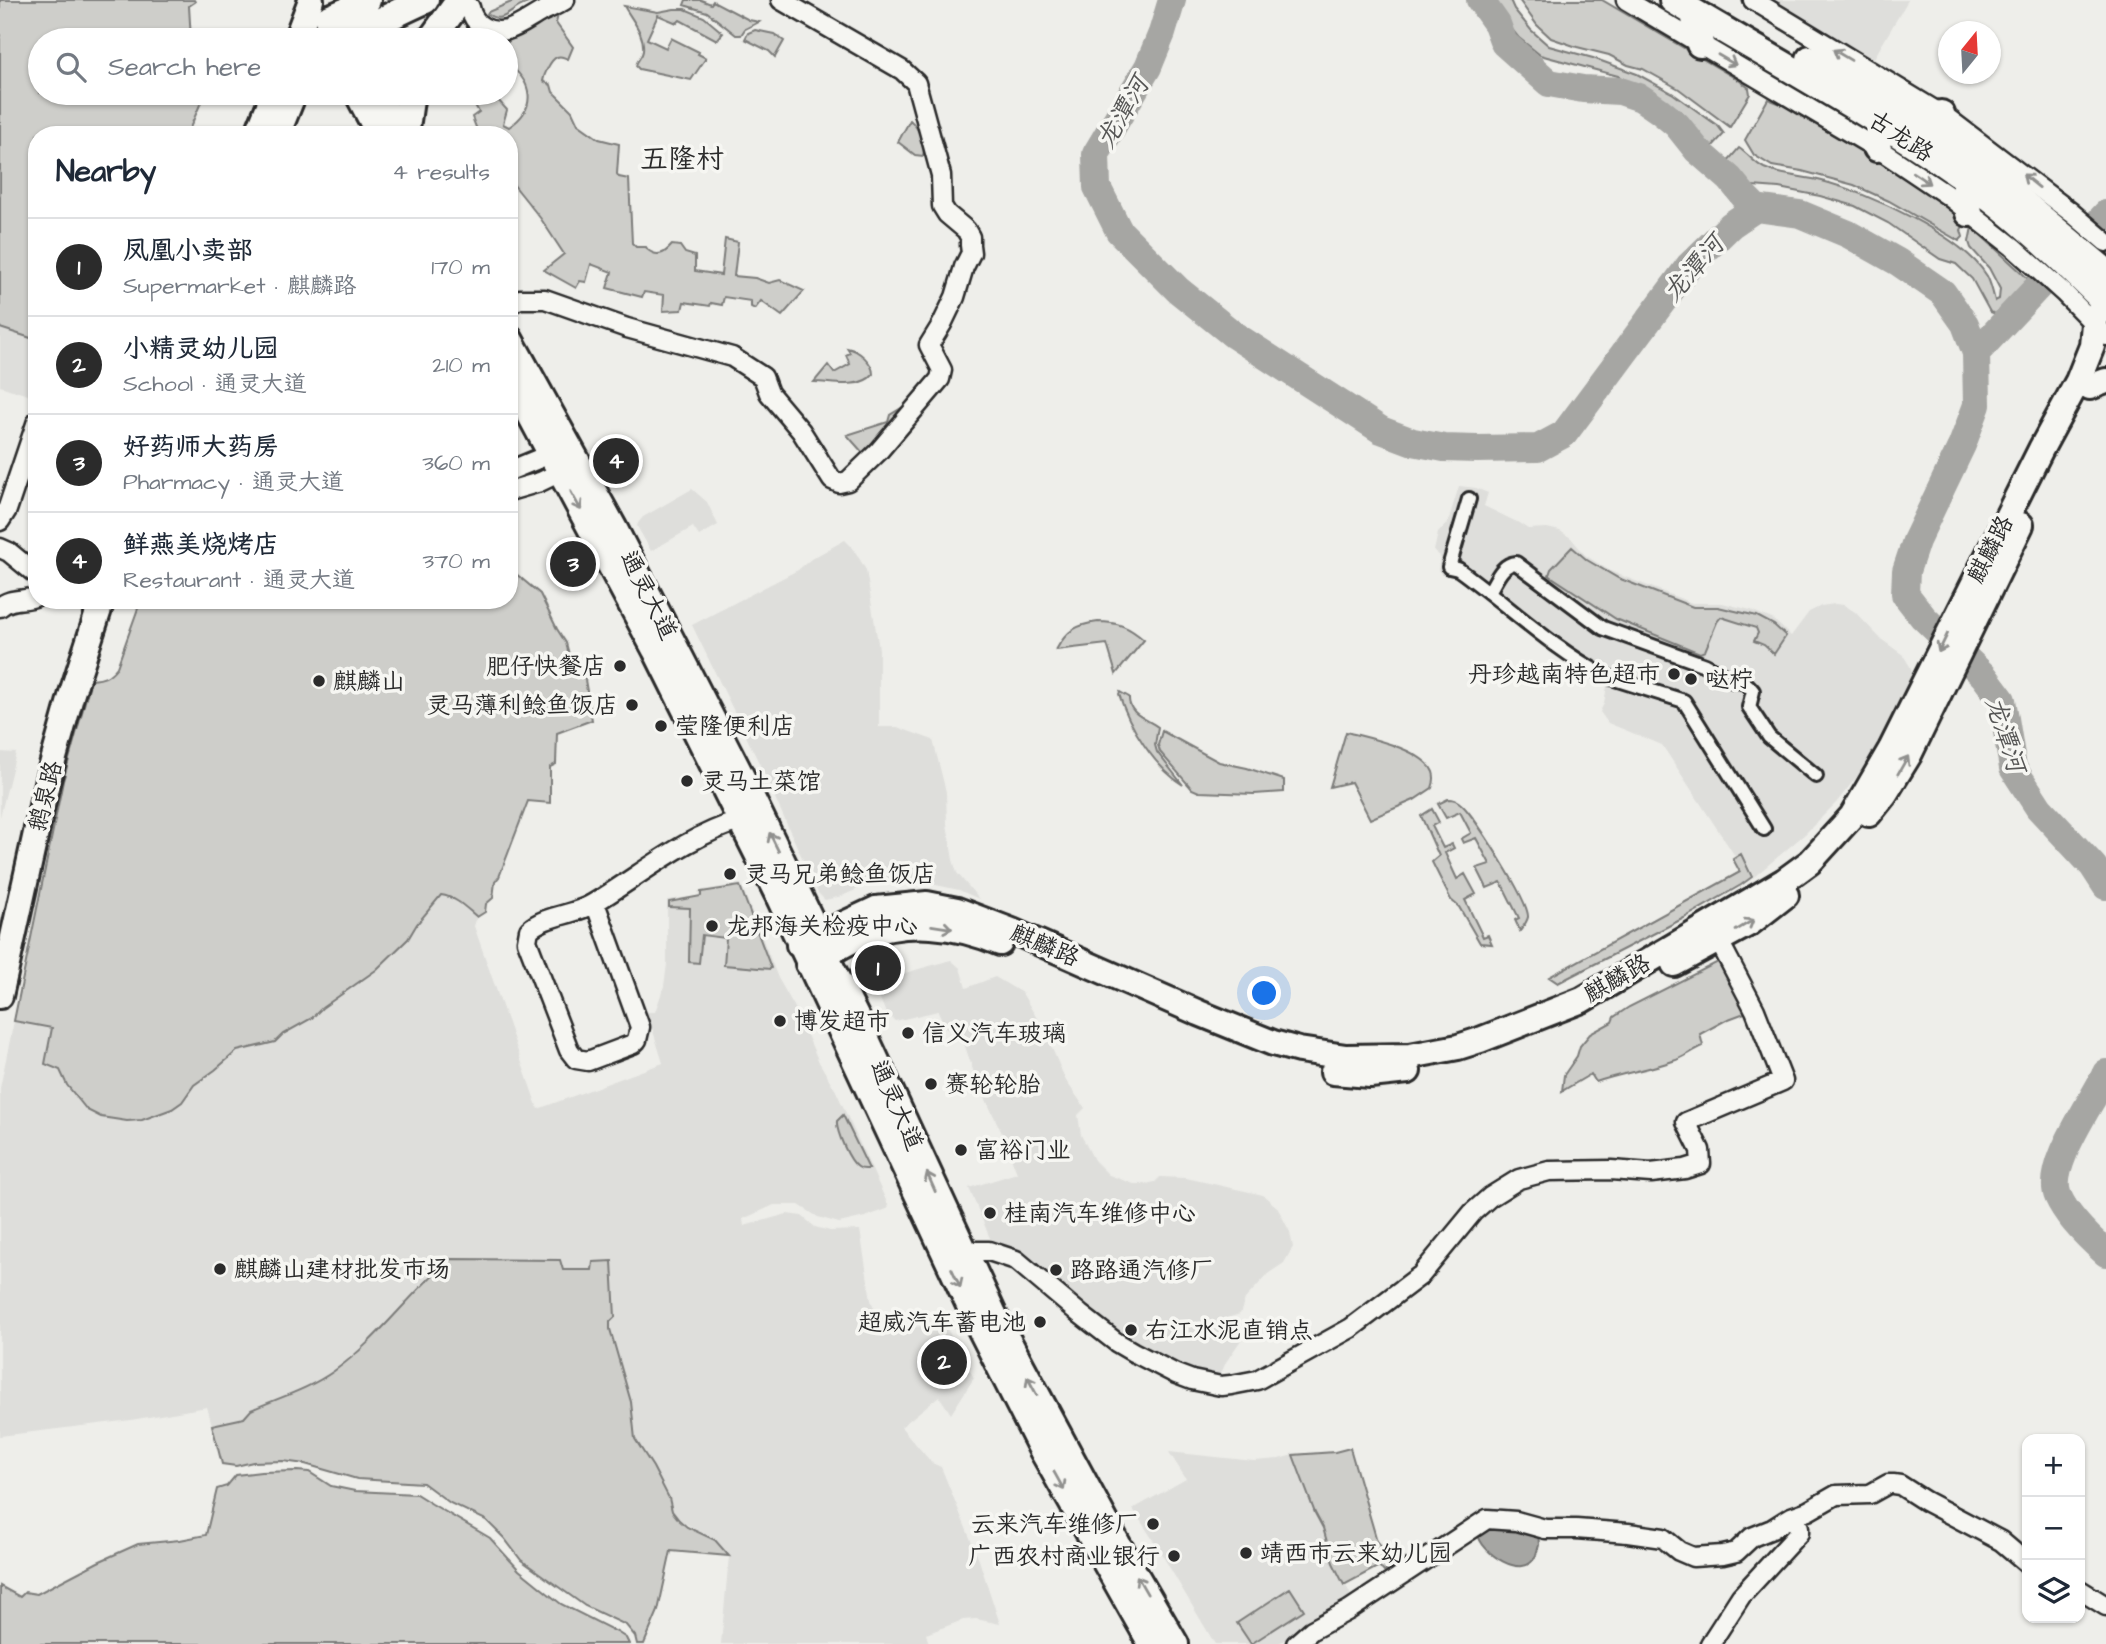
<!DOCTYPE html>
<meta charset="utf-8">
<style>
:root{--surface:#fff;--page:#f6f6f7;--text:#1f2937;--muted:#747a83;--line:#e0e1e3;--accent:#2b2b2b}
body{margin:0;font-family:"Architects Daughter","LXGW WenKai TC",sans-serif;background:var(--page);color:var(--text)}
.controls{position:absolute;right:21px;bottom:21px;display:grid;overflow:hidden;border-radius:14px;box-shadow:0 2px 5px #0004}
.controls button{width:63px;height:63px;display:grid;place-items:center;padding:0;border:0;border-bottom:2px solid var(--line);background:var(--surface);color:var(--text);font:35px sans-serif}
.compass{position:absolute;left:1938px;top:21px;width:63px;height:63px;border-radius:50%;background:var(--surface);box-shadow:0 2px 5px #0004;rotate:18deg}
.you{position:absolute;left:1265px;top:994px;width:24px;height:24px;margin:-18px;border:5px solid #fff;border-radius:50%;background:#1a73e8;box-shadow:0 0 0 10px #1a73e833}
.badge{display:grid;place-items:center;width:46px;height:46px;border-radius:50%;background:var(--accent);color:#fff;font-size:23px;font-weight:700}
.pin{position:absolute;translate:-50% -50%;border:4px solid #fff;box-shadow:0 2px 7px #0006}
.list{margin:0;padding:0;list-style:none}
h2{display:flex;justify-content:space-between;align-items:center;height:91px;margin:0;padding:0 28px;font-size:30px}
h2 small{font-size:23px;font-weight:400;color:var(--muted)}
.list li{display:grid;grid-template-columns:46px 1fr auto;gap:21px;align-items:center;box-sizing:border-box;height:98px;padding:0 28px;border-top:2px solid var(--line)}
.list b{display:block;font-size:26px;white-space:nowrap}
.list p{margin:0;font-size:23px;white-space:nowrap;color:var(--muted)}
.list em{font-size:23px;font-style:normal;color:var(--muted)}
.icon{flex:none;width:38px;height:38px;fill:none;stroke:currentColor;stroke-width:2;stroke-linecap:round;stroke-linejoin:round}
.map{position:relative;flex:none;width:2106px;height:1644px;overflow:hidden}
.search{position:absolute;background:var(--surface);box-shadow:0 2px 5px #0004;left:28px;top:28px;width:490px;height:77px;display:flex;align-items:center;gap:18px;box-sizing:border-box;padding:0 24px;border-radius:38px;color:var(--muted);font-size:26px}
.panel{position:absolute;background:var(--surface);box-shadow:0 2px 5px #0004;left:28px;top:126px;width:490px;height:483px;border-radius:28px}
.map>svg:first-child{display:block}
.built{fill:#dededb}
.green{fill:#cececa;stroke:#7c7c7a;stroke-width:2}
.water{fill:#a6a6a3;stroke:#757573;stroke-width:2}
.lines{fill:none;stroke-linecap:round;stroke-linejoin:round}
.river{stroke:#a6a6a3;stroke-width:28}
.pedestrian-casing{stroke:#2b2b2b;stroke-width:18}
.minor-casing{stroke:#2b2b2b;stroke-width:23}
.secondary-casing{stroke:#2b2b2b;stroke-width:30}
.primary-casing{stroke:#2b2b2b;stroke-width:32}
.pedestrian{stroke:#f6f6f2;stroke-width:12}
.minor{stroke:#f6f6f2;stroke-width:18}
.secondary{stroke:#f6f6f2;stroke-width:24}
.primary{stroke:#f6f6f2;stroke-width:26}
.oneway{stroke:#90908e}
.poi-dot{fill:#2b2b2b;stroke:#f6f6f2;stroke-width:2.5}
.labels{text-anchor:middle;stroke-width:7;stroke-linejoin:round;paint-order:stroke}
.street-label{font-size:24px;fill:#2b2b2b;stroke:#f6f6f2}
.poi-label{font-size:24px;fill:#2b2b2b;stroke:#f6f6f2;text-anchor:start}
.water-label{font-size:26px;font-style:italic;fill:#565655;stroke:#f6f6f2}
.quarter-label{font-size:28px;fill:#2b2b2b;stroke:#f6f6f2}
</style>
<div class="map">
<svg width="2106" height="1644" viewBox="0 0 2106 1644">
<rect width="100%" height="100%" fill="#eeeeea"/>
<filter id="ink" filterUnits="userSpaceOnUse"><feTurbulence type="fractalNoise" baseFrequency=".0143" numOctaves="2"/><feDisplacementMap in="SourceGraphic" scale="14" xChannelSelector="R" yChannelSelector="G"/><feConvolveMatrix kernelMatrix="1 2 1 2 8 2 1 2 1" color-interpolation-filters="sRGB"/></filter>
<g filter="url(#ink)">
<!-- built -->
<path class="built" d="M1769,0H1908L1873,60Z
M0,328L37,340V398L0,386Z
M1459,486L1476,488L1488,493L1484,506L1519,523L1528,529L1547,528L1560,531L1571,538L1585,555L1610,571L1692,603H1722L1751,610L1774,620L1791,636L1809,612L1821,606L1835,604L1844,605L1855,612L1881,639L1903,655L1911,668L1912,676L1881,738L1859,774L1836,803L1805,834L1754,877L1741,852L1735,856L1662,745L1608,723L1600,712L1604,703L1607,686L1574,665L1459,576L1442,575L1438,570L1440,556L1434,551L1438,533L1448,522Z
M692,489L707,502L718,525L699,536L693,527L651,551L637,526L638,523L643,517Z
M845,540L853,548L866,570L879,649V727H897L933,740L946,792L947,824L953,860L957,873L979,899L959,890L927,883L885,882L869,884L842,896L825,900L818,893L761,767L692,625L798,570L811,559Z
M0,752L16,753L0,817Z
M741,884L778,978L794,1006L819,1062L836,1091L889,1207L887,1209L865,1217L839,1223L818,1217L799,1205H774L743,1219L744,1226L787,1214L802,1216L815,1227L830,1231L860,1230L871,1300L877,1317L883,1316L890,1333L908,1328L944,1323L974,1378L951,1414L939,1396L901,1427L932,1463L941,1467L979,1560L1000,1624L976,1619L963,1620L926,1634L929,1644H721L729,1556L715,1540L679,1520L672,1511L669,1498L653,1467L635,1439L631,1402L615,1349L610,1329V1322L592,1270H563L488,1261L450,1259L397,1311L379,1332L333,1372L316,1382L251,1410L244,1418L212,1425L207,1407L131,1420L0,1436V1088L14,1021L52,1028L60,1070L67,1085L87,1110L113,1120L190,1093L194,1085L215,1070L237,1051L275,1042L283,1034L312,1018L322,1008L376,970L408,939L435,901L441,895L449,896L477,917L474,926L538,1109L663,1063L647,1012H655L664,986L667,964V900L699,896L698,891Z
M951,960L960,968L966,988L995,977L1022,993L1045,1032L1066,1081L1085,1108L1078,1115L1081,1135L1094,1160L1109,1175L1134,1184H1146L1155,1182L1160,1177L1186,1178L1263,1195L1277,1207L1290,1232L1293,1247L1284,1263L1269,1273L1245,1299L1240,1314L1227,1318L1243,1337L1226,1362L1217,1383L1135,1349L992,1243L969,1188L1017,1173L1001,1131L976,1079L965,1046L955,1027L946,1029L938,1011L895,1021L885,1011L873,982Z
M1169,1452L1254,1461L1279,1459L1293,1455L1315,1513L1323,1528L1333,1563L1350,1593L1349,1599L1345,1605L1303,1628L1278,1644H1215L1155,1543L1133,1509L1186,1479Z"/>
<!-- green -->
<path class="green" d="M0,0H194L195,2L189,6L191,40H40V93H205L187,135H37V340L0,328Z
M516,0H536C531,2 524,4 519,7C507,14 501,23 487,14L488,12Z
M686,0H701L711,4L713,1L749,20L759,22L745,29L741,35H736L707,12L684,5Z
M1493,0H1510L1514,9L1531,30L1549,46L1593,58L1637,74L1672,93L1718,126L1724,134L1711,148L1701,143L1688,123L1667,107L1662,100L1618,76L1540,55L1519,38L1511,28L1501,9Z
M1519,0H1602L1740,81L1749,88L1750,94L1730,127L1679,89L1643,69L1628,65L1609,55L1577,47L1551,38L1537,25Z
M624,6L658,12L674,9H685L704,17L723,33L717,40L680,20L677,23L658,15L647,39L666,48L671,38L699,52L698,54L706,58L691,80L639,69L636,66C637,59 642,58 643,51C645,34 632,20 624,6Z
M558,15L556,23L573,47L568,59C564,58 561,55 557,57C550,60 544,75 543,81L551,85L553,92L572,111L578,124L599,139L619,144L617,174L619,177L629,179L632,243L636,247H646L648,250C658,258 665,253 672,245L680,246L685,253L695,256V271L721,275L725,239L738,242L734,276L755,278L769,283L780,280L804,291L782,316L761,301L755,309L751,307V301L724,297L722,305L711,303L710,306L684,302L682,310L663,311L664,295L644,292L642,297L607,288L612,272L591,264L586,282L580,281L576,288L544,270L564,254L541,219L509,179V135H479L472,117L479,112L473,102L486,93L499,101L507,110L503,124L509,127C538,108 533,81 506,63V44L512,38Z
M755,30L774,34L784,41L775,57L769,51L745,39L748,33Z
M1768,99C1799,110 1826,128 1854,145C1892,169 1932,192 1965,222L1961,230L1963,237L1959,241L1889,201L1854,185L1802,171L1772,166L1754,155L1745,140Z
M910,120C919,128 926,145 923,156L915,155L898,142Z
M1739,148C1748,154 1754,163 1764,168C1781,176 1803,176 1822,181C1866,192 1963,236 1987,276C1991,284 1993,293 1995,301L1999,299L2000,289L1989,268L1971,248L1969,242L1972,227L2022,273L2028,279L2027,284L1999,315L1990,312L1972,279L1956,264L1940,259L1888,223L1855,206L1820,196L1779,188L1752,186L1743,183L1727,169L1726,163Z
M847,348C859,350 873,363 873,374C860,390 832,382 814,382L828,365L834,373L850,364L846,355L850,353Z
M916,399L863,456V453L847,435L888,422L890,415Z
M1572,547L1587,560L1618,578L1693,607H1718L1757,616L1774,625L1786,636L1774,654L1764,645L1754,641L1758,633L1756,628L1721,617L1717,622L1705,651L1700,653L1616,619L1549,575L1551,569Z
M509,568L540,594L557,629L566,643L574,674H584L592,720L557,733L556,764L550,767V803L528,801L499,877L495,882L493,898L486,904L485,912L477,917C466,908 456,897 441,895L417,924L408,939L376,970L322,1008L312,1018L283,1034L275,1042L237,1051L215,1070L194,1085L182,1102L172,1109L142,1120L127,1121L101,1117L87,1110L67,1085L60,1070L45,1064L52,1028L14,1021L63,781L91,680C104,679 109,677 117,667L141,600H509Z
M1098,622C1118,622 1129,627 1144,640L1116,674L1107,644L1056,650C1067,630 1076,625 1098,622Z
M1120,692L1129,697C1128,714 1145,718 1158,727L1155,745L1157,752L1183,785C1154,767 1129,726 1119,694Z
M1162,731L1219,762L1247,768L1284,780V792L1254,794L1199,792L1192,789L1160,752L1158,745Z
M1346,732C1369,738 1423,749 1433,772C1435,778 1434,783 1432,788L1414,800L1370,819L1351,782L1330,787Z
M1448,799C1454,799 1457,800 1462,805C1475,817 1529,901 1528,917C1527,922 1523,927 1520,931L1515,920L1519,918L1501,882L1487,888L1477,868L1490,864L1476,838L1463,843L1461,839L1471,833L1460,812L1446,818L1438,804Z
M1432,809L1439,822L1432,826L1443,848L1452,844L1454,848L1445,853L1457,879L1465,874L1476,894L1465,900L1483,937L1488,935L1492,944L1480,943L1459,907L1451,900L1432,862L1439,856L1421,816Z
M1741,854L1752,877L1741,885L1684,918L1558,983L1549,977L1740,872L1733,859Z
M740,886L771,968L770,969L724,965L726,938L702,935L699,963L689,962L690,908L669,907V902L701,896V892Z
M1722,960L1750,1011L1726,1020L1700,1034L1703,1046C1693,1050 1684,1058 1673,1061C1648,1070 1621,1073 1596,1082L1591,1074L1562,1091L1564,1075L1577,1056L1580,1046L1590,1034L1612,1022L1614,1017L1629,1007Z
M843,1115L869,1169C864,1169 862,1170 858,1167C849,1161 836,1131 837,1121Z
M450,1259L560,1260L563,1270H592L593,1262L612,1261L615,1317L610,1322V1329L631,1402L635,1439L653,1467L669,1498L672,1511L679,1520L687,1527L715,1540L729,1556L671,1551L658,1611L644,1644H637L635,1636L626,1625L585,1606L521,1560L504,1538L486,1520L450,1503L423,1483L357,1479L305,1464L283,1461L253,1462L236,1466L222,1464L212,1425L244,1418L251,1410C278,1398 309,1389 334,1371C378,1340 409,1294 450,1259Z
M1350,1448L1377,1541L1382,1547L1390,1548L1397,1546L1405,1560L1384,1572L1379,1566L1344,1585L1333,1563L1323,1528L1315,1513L1293,1455L1335,1452Z
M297,1471L309,1472L331,1486L355,1491L416,1494L432,1504L490,1538L519,1570L561,1604L617,1632L626,1638L629,1644H0V1586L20,1597L25,1592L37,1594L98,1562L138,1544L180,1540L206,1535L217,1489L227,1486L236,1475L261,1472Z
M1290,1588L1304,1610L1251,1644L1237,1623Z"/>
<!-- water -->
<path class="water" d="M1488,1525L1538,1533C1538,1537 1539,1541 1539,1545C1539,1546 1536,1554 1536,1555C1525,1583 1479,1552 1478,1533Z"/>
<g class="lines">
<!-- river -->
<path class="river" d="M1172,0L1162,33L1148,67L1096,154L1097,187L1119,231L1178,290L1234,335L1381,430L1413,442L1444,448L1477,449L1538,448L1564,434L1689,266L1731,225L1756,208L1800,214L1848,234L1898,262L1943,293L1965,324L1976,353L1977,405L1962,445L1916,541L1906,571L1905,594L1923,617L1984,676L2002,700L2013,768L2039,808L2093,866L2106,886
M1480,0L1497,24L1504,43L1549,83L1583,89L1620,91L1641,98L1660,111L1677,125L1697,150L1730,179L1743,195L1756,208
M1976,353L2106,214
M2106,1073C2094,1101 2045,1166 2058,1196C2067,1217 2089,1238 2106,1253"/>
<defs>
<path id="pedestrian" d="M1469,499L1449,567L1458,569C1507,604 1551,648 1605,676L1684,701L1764,829
M1489,592C1496,581 1501,564 1516,563L1603,628L1705,665L1720,673
M1733,681C1743,681 1747,683 1753,691L1749,707L1769,737L1816,776"/>
<path id="minor" d="M1626,0L1886,154L1947,195L2013,247L2064,293L2106,336
M1753,0L1946,117L2072,213L2106,242
M470,7C473,25 489,34 507,30C519,27 530,18 541,12C550,8 557,5 565,0
M509,304L520,299H545L627,328L732,357L763,377L769,393L801,431L832,480L839,483L848,481L878,452L940,379L942,370L929,345L942,324L955,297L964,267L971,253L970,245V237L966,230L947,214L942,206L941,175L916,83L902,70L781,0
M509,471L560,450
M509,491L540,482L571,467
M0,521L7,510L37,421
M0,548L9,552L37,575
M0,607C11,597 24,602 37,596
M595,903L640,1027L637,1040L633,1044L588,1061L576,1059L569,1050L527,941L529,930C547,914 574,916 594,903C641,875 686,836 740,821
M964,1251H989L1016,1260L1080,1314L1116,1342L1133,1352L1176,1374L1192,1380L1221,1386L1231,1385L1257,1380L1351,1328L1421,1275L1473,1212L1490,1197L1519,1179L1549,1171L1611,1170L1651,1173L1685,1169L1701,1164L1700,1150L1686,1122L1783,1081L1755,1010L1719,941
M2080,1590L2106,1606
M1296,1644L1312,1630L1349,1610L1487,1519L1516,1521L1545,1529H1576L1628,1533L1663,1538L1679,1551L1693,1557L1723,1555L1736,1552L1752,1537L1772,1529L1791,1517L1808,1511L1836,1495L1870,1494L1888,1484H1893L1900,1485L1925,1501L2001,1541L2027,1563
M1710,1644L1741,1596L1799,1533V1527L1791,1517"/>
<path id="secondary" d="M296,40L311,0
M357,93L379,135
M378,93L399,135
M257,135L274,93
M277,135L294,93
M509,337L615,529L740,773L819,936L826,956L859,1022L994,1314L1118,1544L1176,1644
M509,376L655,650L777,894L978,1325L1041,1449L1151,1644
M2090,387L2106,381
M1869,814L1885,794L1909,755L2021,525
M799,945L876,909L927,904L957,910L1012,931L1199,1013L1273,1043L1299,1050L1346,1057L1410,1056L1458,1047L1480,1040L1582,1000L1784,881L1810,862L1852,816L1891,749L2041,449L2078,381L2092,346L2094,323L2106,294
M808,964C826,956 843,944 862,936C907,919 956,924 1000,943
M1674,964L1750,923L1786,895
M0,996L47,783L72,693L102,600
M1333,1072L1370,1075L1408,1071"/>
<path id="primary" d="M1673,0C1770,58 1870,112 1963,177C2015,214 2061,258 2106,303
M1694,13L1700,44
M328,19L347,11L367,0
M335,40C366,30 395,13 425,0
M431,40L460,0
M1810,59L1913,121L1977,164L2106,272
M1941,114L1945,142
M405,135L411,93
M1877,148L1880,122
M1964,178L1969,213"/>
</defs>
<!-- pedestrian casing -->
<use href="#pedestrian" class="pedestrian-casing"/>
<!-- minor casing -->
<use href="#minor" class="minor-casing"/>
<!-- secondary casing -->
<use href="#secondary" class="secondary-casing"/>
<!-- primary casing -->
<use href="#primary" class="primary-casing"/>
<!-- pedestrian -->
<use href="#pedestrian" class="pedestrian"/>
<!-- minor -->
<use href="#minor" class="minor"/>
<!-- secondary -->
<use href="#secondary" class="secondary"/>
<!-- primary -->
<use href="#primary" class="primary"/>
</g>
<!-- one-way arrows -->
<defs><path id="oneway-shaft" d="M-6 0H5M1.5-3L5.5 0L1.5 3" fill="none" stroke-width="1.6" stroke-linecap="round" stroke-linejoin="round" transform="scale(1.75)"/></defs>
<g class="oneway">
<use href="#oneway-shaft" transform="translate(1842 55) rotate(-149)"/>
<use href="#oneway-shaft" transform="translate(1727 60) rotate(30)"/>
<use href="#oneway-shaft" transform="translate(1921 178) rotate(34)"/>
<use href="#oneway-shaft" transform="translate(2031 181) rotate(-141)"/>
<use href="#oneway-shaft" transform="translate(576 501) rotate(61)"/>
<use href="#oneway-shaft" transform="translate(1943 643) rotate(116)"/>
<use href="#oneway-shaft" transform="translate(1903 765) rotate(-60)"/>
<use href="#oneway-shaft" transform="translate(774 842) rotate(-116)"/>
<use href="#oneway-shaft" transform="translate(1745 925) rotate(-31)"/>
<use href="#oneway-shaft" transform="translate(942 927) rotate(9)"/>
<use href="#oneway-shaft" transform="translate(931 1182) rotate(-114)"/>
<use href="#oneway-shaft" transform="translate(956 1278) rotate(65)"/>
<use href="#oneway-shaft" transform="translate(1032 1386) rotate(-118)"/>
<use href="#oneway-shaft" transform="translate(1059 1481) rotate(61)"/>
<use href="#oneway-shaft" transform="translate(1142 1585) rotate(-120)"/>
</g>
</g>
<!-- markers -->
<g class="poi-dot">
<circle cx="620" cy="666" r="7"/>
<circle cx="1674" cy="674" r="7"/>
<circle cx="1691" cy="679" r="7"/>
<circle cx="319" cy="681" r="7"/>
<circle cx="632" cy="705" r="7"/>
<circle cx="661" cy="726" r="7"/>
<circle cx="687" cy="781" r="7"/>
<circle cx="730" cy="874" r="7"/>
<circle cx="712" cy="926" r="7"/>
<circle cx="780" cy="1021" r="7"/>
<circle cx="908" cy="1033" r="7"/>
<circle cx="931" cy="1084" r="7"/>
<circle cx="961" cy="1150" r="7"/>
<circle cx="990" cy="1213" r="7"/>
<circle cx="220" cy="1269" r="7"/>
<circle cx="1056" cy="1270" r="7"/>
<circle cx="1040" cy="1322" r="7"/>
<circle cx="1131" cy="1330" r="7"/>
<circle cx="1153" cy="1524" r="7"/>
<circle cx="1246" cy="1553" r="7"/>
<circle cx="1174" cy="1556" r="7"/>
</g>
<g class="labels">
<!-- street labels -->
<g class="street-label">
<text transform="translate(1901 136) rotate(33)" y="8">古龙路</text>
<text transform="translate(1990 549) rotate(-63)" y="8">麒麟路</text>
<text transform="translate(649 595) rotate(63)" y="8">通灵大道</text>
<text transform="translate(45 796) rotate(-76)" y="8">鹅泉路</text>
<text transform="translate(1045 945) rotate(23)" y="8">麒麟路</text>
<text transform="translate(1617 978) rotate(-30)" y="8">麒麟路</text>
<text transform="translate(897 1105) rotate(66)" y="8">通灵大道</text>
</g>
<!-- poi labels -->
<g class="poi-label">
<text x="606" y="674" text-anchor="end">肥仔快餐店</text>
<text x="1660" y="682" text-anchor="end">丹珍越南特色超市</text>
<text x="1705" y="687">哒柠</text>
<text x="333" y="689">麒麟山</text>
<text x="618" y="713" text-anchor="end">灵马薄利鲶鱼饭店</text>
<text x="675" y="734">莹隆便利店</text>
<text x="701" y="789">灵马土菜馆</text>
<text x="744" y="882">灵马兄弟鲶鱼饭店</text>
<text x="726" y="934">龙邦海关检疫中心</text>
<text x="794" y="1029">博发超市</text>
<text x="922" y="1041">信义汽车玻璃</text>
<text x="945" y="1092">赛轮轮胎</text>
<text x="975" y="1158">富裕门业</text>
<text x="1004" y="1221">桂南汽车维修中心</text>
<text x="234" y="1277">麒麟山建材批发市场</text>
<text x="1070" y="1278">路路通汽修厂</text>
<text x="1026" y="1330" text-anchor="end">超威汽车蓄电池</text>
<text x="1145" y="1338">右江水泥直销点</text>
<text x="1139" y="1532" text-anchor="end">云来汽车维修厂</text>
<text x="1260" y="1561">靖西市云来幼儿园</text>
<text x="1160" y="1564" text-anchor="end">广西农村商业银行</text>
</g>
<!-- water labels -->
<g class="water-label">
<text transform="translate(1122 112) rotate(-60)" y="9">龙潭河</text>
<text transform="translate(1693 268) rotate(-49)" y="9">龙潭河</text>
<text transform="translate(2006 734) rotate(72)" y="9">龙潭河</text>
</g>
<!-- quarter labels -->
<g class="quarter-label">
<text x="682" y="168">五隆村</text>
</g>
</g>
</svg>
<div class="controls">
<button>+</button>
<button>−</button>
<button><svg class="icon" aria-label="layers" viewBox="0 0 24 24"><path d="M12 4l9 5-9 5-9-5zM3 14l9 5 9-5"/></svg></button>
</div>
<svg class="compass" viewBox="-18 -18 36 36"><path d="M0-13l5 13h-10z" fill="#e53935"/><path d="M0 13l5-13h-10z" fill="#747a83"/></svg>
<div class="you"></div>
<div class="pin badge" style="left:878px;top:968px">1</div>
<div class="pin badge" style="left:944px;top:1362px">2</div>
<div class="pin badge" style="left:573px;top:564px">3</div>
<div class="pin badge" style="left:616px;top:461px">4</div>
<div class="search"><svg class="icon" aria-label="search" viewBox="0 0 24 24"><circle cx="10" cy="10" r="6"/><path d="M15 15l6 6"/></svg>Search here</div>
<section class="panel">
<h2>Nearby<small>4 results</small></h2>
<ul class="list">
<li><span class="badge">1</span><div><b>凤凰小卖部</b><p>Supermarket · 麒麟路</p></div><em>170 m</em></li>
<li><span class="badge">2</span><div><b>小精灵幼儿园</b><p>School · 通灵大道</p></div><em>210 m</em></li>
<li><span class="badge">3</span><div><b>好药师大药房</b><p>Pharmacy · 通灵大道</p></div><em>360 m</em></li>
<li><span class="badge">4</span><div><b>鲜燕美烧烤店</b><p>Restaurant · 通灵大道</p></div><em>370 m</em></li>
</ul>
</section>
</div>
